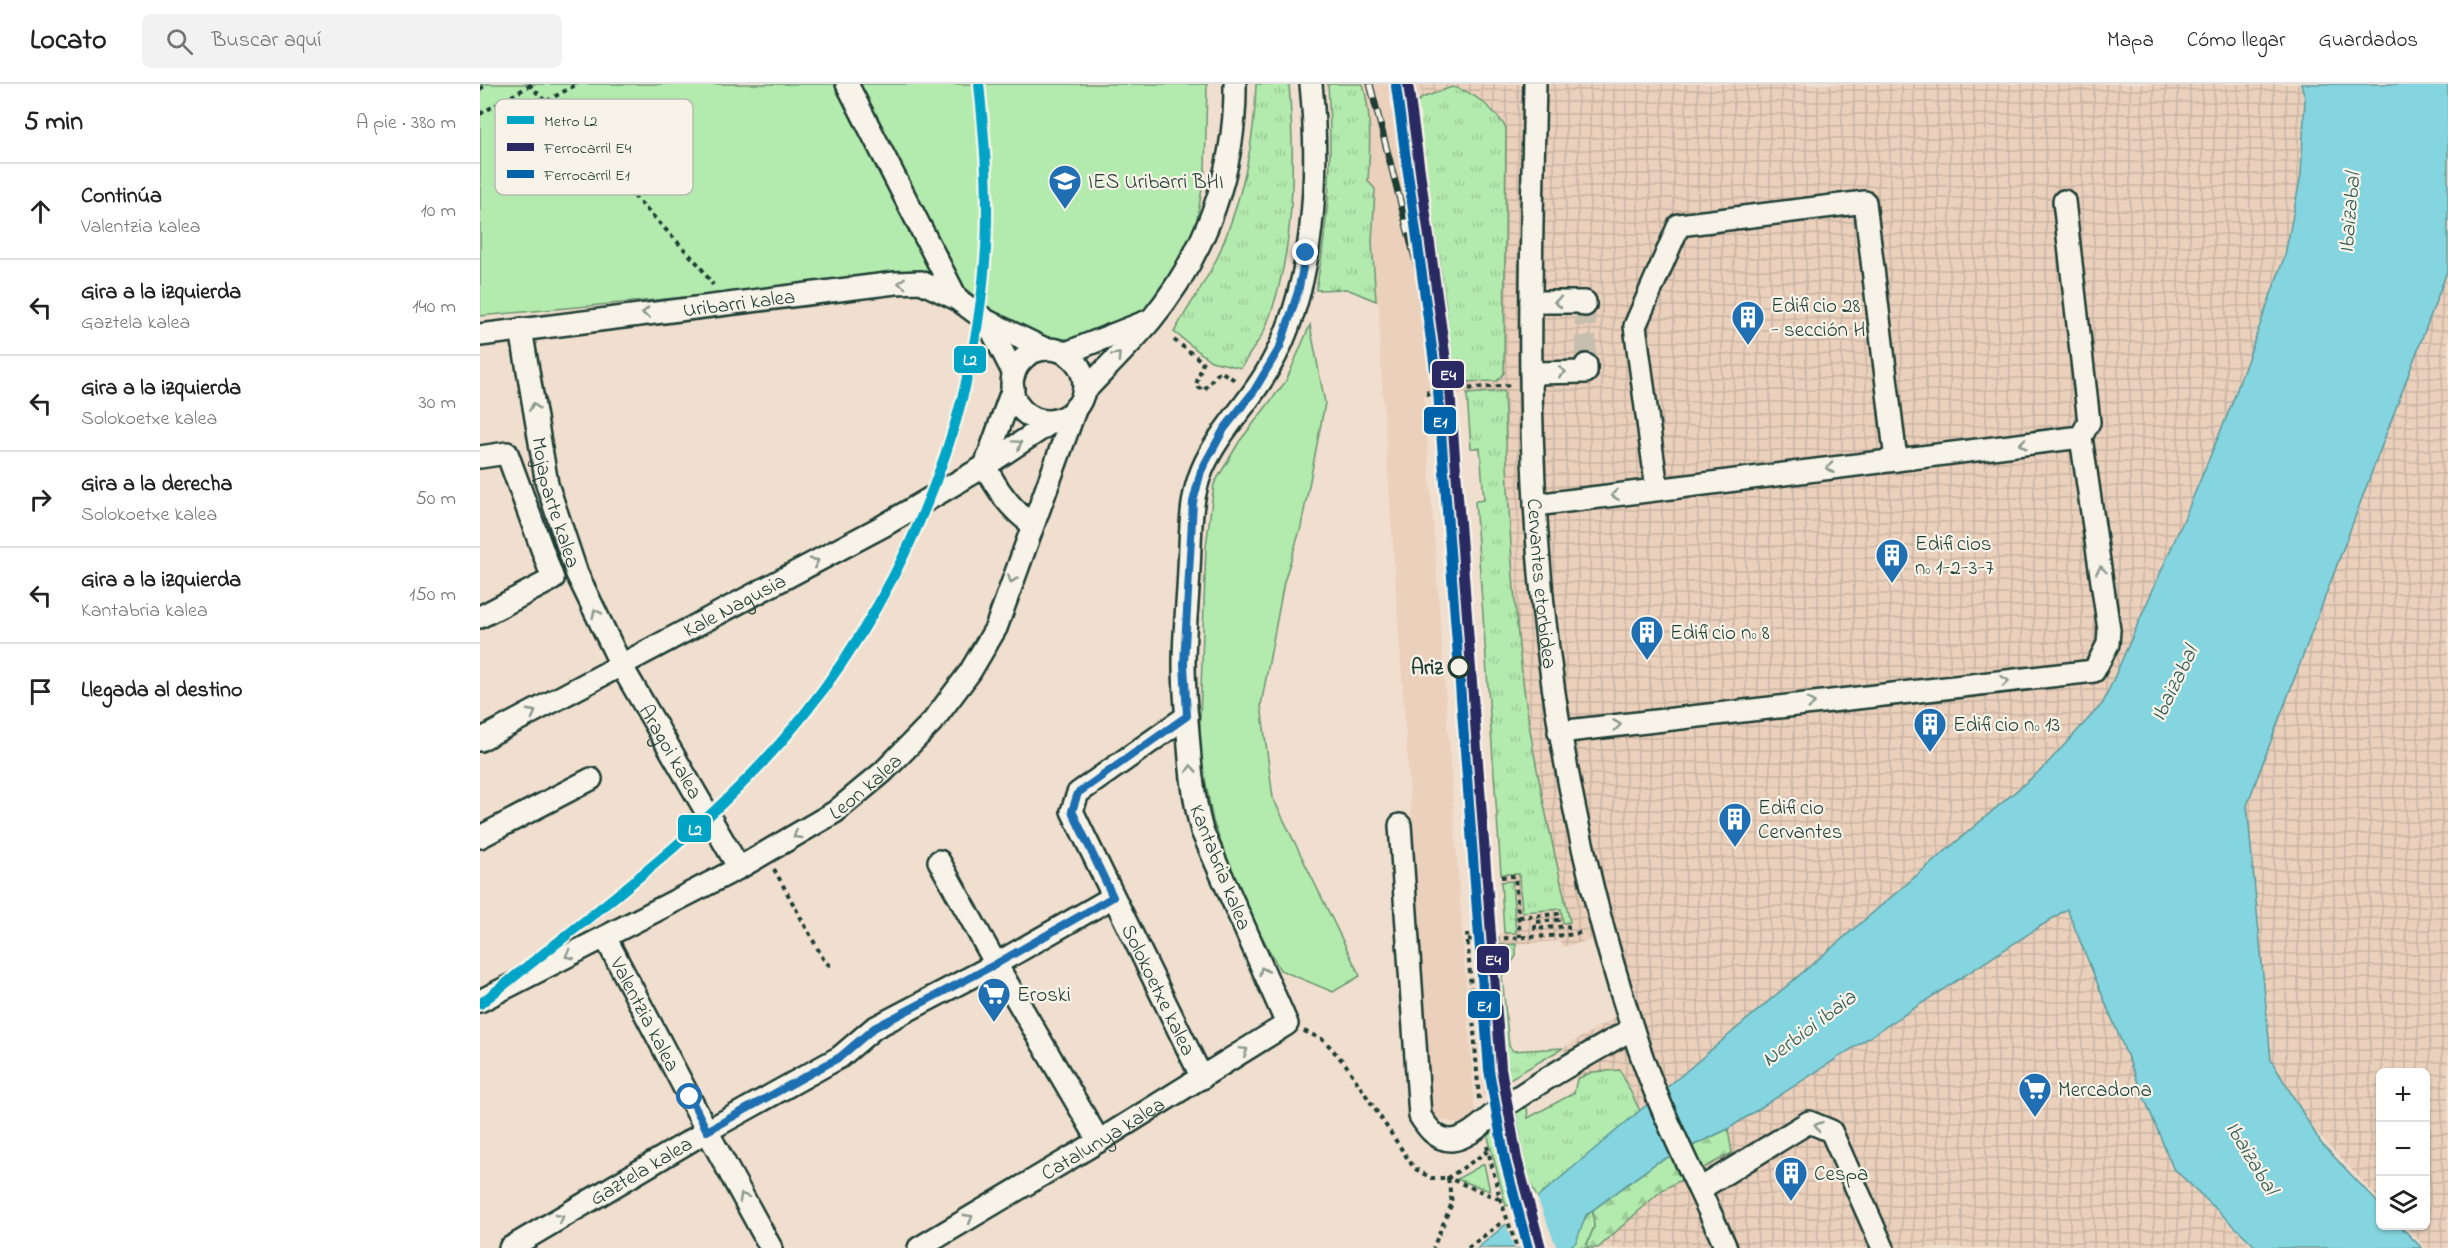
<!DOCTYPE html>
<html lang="es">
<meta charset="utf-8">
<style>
:root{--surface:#fff;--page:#f2f2f2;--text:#222;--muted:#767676;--line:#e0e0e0}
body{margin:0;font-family:"Indie Flower",sans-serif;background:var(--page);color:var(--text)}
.controls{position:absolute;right:18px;bottom:18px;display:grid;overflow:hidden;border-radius:9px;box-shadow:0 2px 4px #0004}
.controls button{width:54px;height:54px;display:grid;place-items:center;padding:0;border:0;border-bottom:2px solid var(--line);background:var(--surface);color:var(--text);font:30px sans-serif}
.stop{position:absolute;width:18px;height:18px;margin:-14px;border:4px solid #1f6fb2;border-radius:50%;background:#fff}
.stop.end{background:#1f6fb2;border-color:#fff;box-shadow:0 2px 6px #0008}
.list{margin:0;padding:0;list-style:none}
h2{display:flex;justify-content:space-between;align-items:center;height:78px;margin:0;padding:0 24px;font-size:26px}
h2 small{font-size:20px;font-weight:400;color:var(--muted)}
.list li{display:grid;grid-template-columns:39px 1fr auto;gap:18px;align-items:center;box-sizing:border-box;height:96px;padding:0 24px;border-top:2px solid var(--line)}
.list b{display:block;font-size:22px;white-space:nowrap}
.list p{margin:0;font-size:20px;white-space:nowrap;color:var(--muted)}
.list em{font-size:20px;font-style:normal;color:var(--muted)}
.icon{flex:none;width:33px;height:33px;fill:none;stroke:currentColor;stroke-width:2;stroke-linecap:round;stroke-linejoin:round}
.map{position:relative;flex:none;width:1968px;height:1164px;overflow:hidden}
header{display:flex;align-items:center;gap:36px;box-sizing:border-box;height:84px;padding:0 30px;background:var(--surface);border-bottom:2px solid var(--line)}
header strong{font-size:28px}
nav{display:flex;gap:33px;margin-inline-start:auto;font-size:21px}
.search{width:420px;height:54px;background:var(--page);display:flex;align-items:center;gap:15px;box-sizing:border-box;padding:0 21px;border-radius:9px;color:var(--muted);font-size:22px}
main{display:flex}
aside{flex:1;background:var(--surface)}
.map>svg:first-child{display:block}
.built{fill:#ebd0bc}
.industrial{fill:url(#industrial-grid)}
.grass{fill:url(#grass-tufts);stroke:#699470;stroke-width:1.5}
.forest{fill:url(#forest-firs);stroke:#699470;stroke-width:1.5}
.green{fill:#b3eaad;stroke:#699470;stroke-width:1.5}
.water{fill:#84d5df;stroke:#5c989b;stroke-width:1.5}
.pier{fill:#f0dece}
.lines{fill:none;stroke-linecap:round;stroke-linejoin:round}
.minor-tunnel{stroke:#c6beaf;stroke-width:21;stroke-dasharray:21 10;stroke-linecap:butt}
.minor-casing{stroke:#1f3d34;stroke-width:26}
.path{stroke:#1f3d34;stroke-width:4;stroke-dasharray:4.5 4.5;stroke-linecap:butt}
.minor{stroke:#f7f3e8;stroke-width:21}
.rail-casing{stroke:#1f3d34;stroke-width:7}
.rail{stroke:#f7f3e8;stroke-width:4.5;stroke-dasharray:14;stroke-linecap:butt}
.rail-1-casing{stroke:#f7f3e8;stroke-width:15}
.rail-2-casing{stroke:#f7f3e8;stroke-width:15}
.rail-1{stroke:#2b2963;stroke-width:10}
.rail-2{stroke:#0063a9;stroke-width:10}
.metro-1-casing{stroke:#f7f3e8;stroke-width:15}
.metro-1{stroke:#02a4c6;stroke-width:10}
.oneway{stroke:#8b988e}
.route{stroke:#1f6fb2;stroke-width:8}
.stop-dot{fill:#f7f3e8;stroke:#1f3d34;stroke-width:3}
.labels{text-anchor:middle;stroke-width:4.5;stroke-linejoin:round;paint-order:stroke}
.poi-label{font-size:21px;fill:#1f3d34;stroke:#f7f3e8;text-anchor:start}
.street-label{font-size:21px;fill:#1f3d34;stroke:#f7f3e8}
.stop-label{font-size:21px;font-weight:bold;fill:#1f3d34;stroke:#f7f3e8;text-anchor:end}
.water-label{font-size:22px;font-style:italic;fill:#335b56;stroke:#f7f3e8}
.key{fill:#f7f3e8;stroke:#b6bcb2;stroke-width:1.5}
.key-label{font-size:16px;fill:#1f3d34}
.line-badge{stroke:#f7f3e8;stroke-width:2}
.badge-label{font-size:16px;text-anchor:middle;font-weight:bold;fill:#fff}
</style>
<header>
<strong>Locato</strong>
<div class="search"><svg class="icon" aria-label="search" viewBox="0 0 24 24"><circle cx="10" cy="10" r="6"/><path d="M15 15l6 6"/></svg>Buscar aquí</div>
<nav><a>Mapa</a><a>Cómo llegar</a><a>Guardados</a></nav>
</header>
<main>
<aside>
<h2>5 min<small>A pie · 380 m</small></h2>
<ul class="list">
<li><svg class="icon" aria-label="ahead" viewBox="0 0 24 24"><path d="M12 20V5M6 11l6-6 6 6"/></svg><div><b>Continúa</b><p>Valentzia kalea</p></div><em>10 m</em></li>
<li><svg class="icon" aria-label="left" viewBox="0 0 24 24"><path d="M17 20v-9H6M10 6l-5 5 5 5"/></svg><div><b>Gira a la izquierda</b><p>Gaztela kalea</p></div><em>140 m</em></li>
<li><svg class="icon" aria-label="left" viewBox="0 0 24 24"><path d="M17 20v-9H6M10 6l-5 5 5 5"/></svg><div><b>Gira a la izquierda</b><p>Solokoetxe kalea</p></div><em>30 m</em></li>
<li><svg class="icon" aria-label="right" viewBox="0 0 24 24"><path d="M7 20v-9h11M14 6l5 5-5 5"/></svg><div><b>Gira a la derecha</b><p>Solokoetxe kalea</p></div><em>50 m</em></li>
<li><svg class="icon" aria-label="left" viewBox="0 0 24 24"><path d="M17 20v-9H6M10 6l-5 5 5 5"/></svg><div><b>Gira a la izquierda</b><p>Kantabria kalea</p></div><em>150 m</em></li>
<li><svg class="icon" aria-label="arrive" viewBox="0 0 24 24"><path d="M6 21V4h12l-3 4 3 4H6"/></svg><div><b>Llegada al destino</b></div></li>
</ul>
</aside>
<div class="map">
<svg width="1968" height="1164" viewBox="0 0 1968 1164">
<defs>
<pattern id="industrial-grid" width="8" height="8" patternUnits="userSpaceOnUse" patternTransform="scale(1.5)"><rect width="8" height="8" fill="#ebd0bc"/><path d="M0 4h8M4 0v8" fill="none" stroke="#c9b4a2"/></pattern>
<pattern id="grass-tufts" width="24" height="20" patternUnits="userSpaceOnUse" patternTransform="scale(1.5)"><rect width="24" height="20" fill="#b3eaad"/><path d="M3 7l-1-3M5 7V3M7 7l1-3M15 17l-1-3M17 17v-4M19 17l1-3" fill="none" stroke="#9aca95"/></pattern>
<pattern id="forest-firs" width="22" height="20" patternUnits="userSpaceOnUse" patternTransform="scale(1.5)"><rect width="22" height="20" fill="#b3eaad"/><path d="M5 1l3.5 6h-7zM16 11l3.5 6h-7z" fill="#9aca95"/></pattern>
</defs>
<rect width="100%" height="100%" fill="#f0dece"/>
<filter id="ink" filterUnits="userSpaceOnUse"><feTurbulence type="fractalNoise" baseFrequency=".0167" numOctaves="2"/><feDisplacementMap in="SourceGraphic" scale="12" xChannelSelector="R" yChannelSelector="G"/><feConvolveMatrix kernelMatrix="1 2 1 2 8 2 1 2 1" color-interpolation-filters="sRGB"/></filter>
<g filter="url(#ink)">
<!-- built -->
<path class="built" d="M883,0H941L942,14L936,19L965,215L976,310L1013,850L1028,996L1003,1012L954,312L944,313L995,1029L982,1041L963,1036L952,1038L900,268L899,218L896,217L892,158L895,105L888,97L890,49Z
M1036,1028L1046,1088L1023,1092L1013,1047Z"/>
<!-- industrial -->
<path class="industrial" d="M941,0H1821L1825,14L1821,91L1805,171L1751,322L1704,435L1623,619L1562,685L1160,1027L1142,987L1113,988L1097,995L1083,964L1135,933L1112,856L1082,863L1080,857L1020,861L1019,858H1015L1013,850L1036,848L1032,797L1021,798V790H1039L1081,825L1083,839L1090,838L1061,713L1043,599L1032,492L1023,307L976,310L974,298L1017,297L972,3L942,14Z
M1968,185V1164H1946L1925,1142H1946V988H1900V1116L1833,1045L1791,976L1767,721Z
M1588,824L1693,1084L1773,1164H1118L1182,1106L1251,1069L1248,1045Z"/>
<!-- grass -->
<path class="grass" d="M776,0H809C815,79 816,170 785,245C779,258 768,271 761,284L731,277L694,248C708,223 726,198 738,172C761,118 775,58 776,0Z
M848,0H883C892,32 890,65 888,97L895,105L892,158L896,217L867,205L836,206C849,133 853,75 848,0Z
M972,3C992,6 1016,27 1026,44L1024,289L1017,297L974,298L965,215L936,19L942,14Z
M1024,307C1028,404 1031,501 1043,597C1053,679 1072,758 1090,838L1083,839L1081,825L1042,828L1039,790H1021L995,417L1004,416L1000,364H991L987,310Z
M1032,797L1036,849H1024L1021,798Z
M1015,858H1019L1020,861L1036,860V872L1022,893L1029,962L1033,967L1083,964L1028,996Z
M1140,986L1160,1027L1057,1114L1046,1088L1036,1028L1047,1021L1048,1034L1094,1009L1097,995L1112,988Z
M1004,1080L1010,1107L977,1095Z
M1113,1126L1114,1143L1107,1160L1108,1164H1088C1102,1153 1099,1136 1113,1126Z"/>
<!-- forest -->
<path class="forest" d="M1248,1045L1252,1069L1182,1106L1118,1164H1108L1107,1160L1114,1143L1113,1126L1176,1079Z"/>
<!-- green -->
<path class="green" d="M0,0H727L725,87L715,147L673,220L622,253L572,256L516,229L466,189L0,232Z
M830,241L845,319L821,443L804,498L781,621L793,714L880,892L853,908L800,886L764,820L733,737L719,663L726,463L734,400L759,358L806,297Z
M1013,1047L1031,1120L1026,1122L1008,1053Z"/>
<!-- water -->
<path class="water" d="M1821,0H1968V185L1767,721L1791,976L1841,1059L1900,1121V1142H1920L1942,1164H1777L1693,1084L1587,825L1248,1045L1176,1079L1106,1131L1096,1158L1088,1164H998L1562,685L1623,619L1704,435L1751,322L1805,171L1821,91L1825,14Z"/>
<!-- pier -->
<path class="pier" d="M1056,1111L1077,1164H1034L1025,1137Z"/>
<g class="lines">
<!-- minor-tunnel -->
<path class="minor-tunnel" d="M1105,221L1106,281"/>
<defs>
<g id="minor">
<path d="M367,0L477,215"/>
<path id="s1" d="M1055,0C1051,174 1045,348 1063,521C1078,665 1108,806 1152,943C1175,1019 1214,1091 1246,1164"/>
<path d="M1051,218H1105V221"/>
<path d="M507,237L534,290"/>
<path id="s2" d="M41,245L67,400L97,490L141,581L259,784"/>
<path id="s3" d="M0,251L415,199L441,198L477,215L507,237L565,265"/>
<circle cx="568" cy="301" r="36"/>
<path d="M586,269L665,238"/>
<path d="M1051,289L1106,288V281"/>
<path d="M533,304L505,382L575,336"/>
<path d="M603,309C625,285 650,261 671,236C726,169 756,86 755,0"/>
<path d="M0,373L27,369L73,495L0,533"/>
<path d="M1177,405L1155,242L1199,141L1385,118L1416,376"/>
<path d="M1055,421L1601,353"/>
<path id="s4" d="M707,632L598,709L592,727L722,994"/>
<path d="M1079,648L1614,587L1628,560L1629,546L1601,353L1609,338L1584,117"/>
<path id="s5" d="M0,656L403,442L505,382C517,405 530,425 552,440"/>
<path d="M920,741L940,1032C947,1043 956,1056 971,1056C987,1055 1003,1039 1014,1030C1057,998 1106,972 1152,945"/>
<path d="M0,753L111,695"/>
<path d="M459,777L516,880L619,1057"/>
<path id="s6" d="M125,853L227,1047L291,1164"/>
<path id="s7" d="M0,917L259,784L355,728L403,688L453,637L490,588L516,544L596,323"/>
<path d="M1220,1105L1329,1038L1351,1047L1403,1164"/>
<path id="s8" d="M30,1164L227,1047L360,973L394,944L516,880L633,813"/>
<path id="s9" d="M439,1164L619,1057L807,940L722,747C714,718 711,691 709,662C707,635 704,607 704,580C704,548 708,516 709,485C711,452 709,417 722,386C738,348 769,320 789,284C835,204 840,90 831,0"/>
</g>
</defs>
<!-- minor casing -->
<use href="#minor" class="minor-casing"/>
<!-- path -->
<path class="path" d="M49,0L219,181L233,201
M0,5L7,0
M67,17L97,0
M0,30L51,1
M694,256L723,278L716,301L723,307L740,287L758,298
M948,312V308L1032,301
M294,785L345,878L354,884
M1021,793L1035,792L1040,853
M1039,833L1078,830L1079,836L1055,838V845L1088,842V851
M987,849L999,1016
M988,856L1088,851L1104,848
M824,947L844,956L866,981L934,1084L951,1094H968L972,1119L953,1164
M1007,1062L1020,1115
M1008,1067L968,1094L1019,1115
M1020,1114L1037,1164
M988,1164L1021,1139"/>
<!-- minor -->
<use href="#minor" class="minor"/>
<defs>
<path id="rail" d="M890,0L950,233"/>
</defs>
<!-- rail casing -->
<use href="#rail" class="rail-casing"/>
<!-- rail -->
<use href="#rail" class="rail"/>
<defs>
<path id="rail-1" d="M928,0L970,306L1021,984L1037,1075L1061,1164"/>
<path id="rail-2" d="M916,2L958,307L1009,986L1025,1077L1048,1164"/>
</defs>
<!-- rail-1 casing -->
<use href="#rail-1" class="rail-1-casing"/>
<!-- rail-2 casing -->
<use href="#rail-2" class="rail-2-casing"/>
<!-- rail-1 -->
<use href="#rail-1" class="rail-1"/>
<!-- rail-2 -->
<use href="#rail-2" class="rail-2"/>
<defs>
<path id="metro-1" d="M0,920C88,849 180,782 260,702C398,565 490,372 505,178C510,118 505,59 499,0"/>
</defs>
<!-- metro-1 casing -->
<use href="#metro-1" class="metro-1-casing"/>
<!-- metro-1 -->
<use href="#metro-1" class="metro-1"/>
</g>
<!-- one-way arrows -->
<defs><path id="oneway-chevron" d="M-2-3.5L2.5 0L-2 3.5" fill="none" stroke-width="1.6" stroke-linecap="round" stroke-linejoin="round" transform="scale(1.5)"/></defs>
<g class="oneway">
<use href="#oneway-chevron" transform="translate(422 199) rotate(178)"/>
<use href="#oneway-chevron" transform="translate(1078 218) rotate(180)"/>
<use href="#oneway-chevron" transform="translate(166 229) rotate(173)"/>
<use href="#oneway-chevron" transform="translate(637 272) rotate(-47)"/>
<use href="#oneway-chevron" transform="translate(1082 288) rotate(-1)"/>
<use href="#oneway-chevron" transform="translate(54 323) rotate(-99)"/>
<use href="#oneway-chevron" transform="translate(538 360) rotate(-34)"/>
<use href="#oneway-chevron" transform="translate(1543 360) rotate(173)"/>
<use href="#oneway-chevron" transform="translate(1350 384) rotate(173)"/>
<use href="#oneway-chevron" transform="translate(1135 411) rotate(173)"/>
<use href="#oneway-chevron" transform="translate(335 478) rotate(-28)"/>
<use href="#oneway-chevron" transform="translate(1621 486) rotate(-98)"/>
<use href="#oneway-chevron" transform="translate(532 495) rotate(109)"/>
<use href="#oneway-chevron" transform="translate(116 529) rotate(-116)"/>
<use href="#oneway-chevron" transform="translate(1525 597) rotate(-7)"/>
<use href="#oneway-chevron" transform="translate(1331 619) rotate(-7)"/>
<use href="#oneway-chevron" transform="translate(52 629) rotate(-28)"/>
<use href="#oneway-chevron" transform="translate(1137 641) rotate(-7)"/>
<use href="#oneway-chevron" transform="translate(711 685) rotate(-94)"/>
<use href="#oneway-chevron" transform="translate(317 751) rotate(150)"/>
<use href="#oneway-chevron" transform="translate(89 871) rotate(153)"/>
<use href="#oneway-chevron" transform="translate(783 887) rotate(-114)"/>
<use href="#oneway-chevron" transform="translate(764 967) rotate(-32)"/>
<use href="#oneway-chevron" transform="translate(1338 1042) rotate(-161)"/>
<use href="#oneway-chevron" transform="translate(263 1113) rotate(-119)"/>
<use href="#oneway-chevron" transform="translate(80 1134) rotate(-30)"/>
<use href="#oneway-chevron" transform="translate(489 1134) rotate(-31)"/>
</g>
</g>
<g class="lines" filter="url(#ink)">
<!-- route -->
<path class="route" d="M210,1013L227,1047L360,973L394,944L516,880L633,813L592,727L598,709L707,632L704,580L713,418L721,387L728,374L744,345L774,307L800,263L818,208L826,169"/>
</g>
<!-- icons -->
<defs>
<symbol id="school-pin" viewBox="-11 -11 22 30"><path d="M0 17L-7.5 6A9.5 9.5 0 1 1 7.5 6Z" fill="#1f6fb2" stroke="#f7f3e8"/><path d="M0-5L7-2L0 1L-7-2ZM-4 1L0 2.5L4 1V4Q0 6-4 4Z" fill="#fff"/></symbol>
<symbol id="building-pin" viewBox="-11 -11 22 30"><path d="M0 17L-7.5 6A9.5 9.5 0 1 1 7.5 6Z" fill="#1f6fb2" stroke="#f7f3e8"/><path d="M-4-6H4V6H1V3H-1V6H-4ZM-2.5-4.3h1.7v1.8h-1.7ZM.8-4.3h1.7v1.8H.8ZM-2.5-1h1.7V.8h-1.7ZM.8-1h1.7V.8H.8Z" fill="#fff"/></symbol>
<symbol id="supermarket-pin" viewBox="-11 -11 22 30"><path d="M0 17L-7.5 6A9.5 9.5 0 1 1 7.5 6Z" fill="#1f6fb2" stroke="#f7f3e8"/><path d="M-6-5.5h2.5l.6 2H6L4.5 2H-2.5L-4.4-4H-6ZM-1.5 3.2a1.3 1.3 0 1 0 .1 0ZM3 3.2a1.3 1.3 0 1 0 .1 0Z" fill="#fff"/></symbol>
</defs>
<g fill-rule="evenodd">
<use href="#school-pin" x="566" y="78" width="38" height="52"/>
<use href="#building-pin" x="1249" y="214" width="38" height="52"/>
<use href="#building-pin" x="1393" y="452" width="38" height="52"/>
<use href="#building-pin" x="1148" y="529" width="38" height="52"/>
<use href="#building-pin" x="1431" y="621" width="38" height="52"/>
<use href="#building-pin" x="1236" y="716" width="38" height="52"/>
<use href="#supermarket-pin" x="495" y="891" width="38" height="52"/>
<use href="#supermarket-pin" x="1536" y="986" width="38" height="52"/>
<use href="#building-pin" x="1292" y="1070" width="38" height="52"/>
</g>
<!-- markers -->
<circle class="stop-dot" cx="979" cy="583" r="10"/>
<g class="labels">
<!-- poi labels -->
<g class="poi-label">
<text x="608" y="104">IES Uribarri BHI</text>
<text x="1291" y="228">Edificio 28<tspan x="1291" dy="24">- sección H</tspan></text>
<text x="1435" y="466">Edificios<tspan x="1435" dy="24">nº 1-2-3-7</tspan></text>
<text x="1190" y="555">Edificio nº 8</text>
<text x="1473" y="647">Edificio nº 13</text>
<text x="1278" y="730">Edificio<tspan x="1278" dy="24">Cervantes</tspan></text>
<text x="537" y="917">Eroski</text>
<text x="1578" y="1012">Mercadona</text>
<text x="1334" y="1096">Cespa</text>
</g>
<!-- street labels -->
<g class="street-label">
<text dy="7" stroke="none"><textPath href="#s3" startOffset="261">Uribarri kalea</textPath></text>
<text dy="7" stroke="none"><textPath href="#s2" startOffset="177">Mojaparte kalea</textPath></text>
<text dy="7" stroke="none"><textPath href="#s1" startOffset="500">Cervantes etorbidea</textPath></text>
<text dy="7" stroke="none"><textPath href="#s5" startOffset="288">Kale Nagusia</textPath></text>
<text dy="7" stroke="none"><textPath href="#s2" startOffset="453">Aragoi kalea</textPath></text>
<text dy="7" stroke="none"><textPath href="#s7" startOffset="442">Leon kalea</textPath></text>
<text transform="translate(741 783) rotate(68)" y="7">Kantabria kalea</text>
<text dy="7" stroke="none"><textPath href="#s4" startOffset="351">Solokoetxe kalea</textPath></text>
<text dy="7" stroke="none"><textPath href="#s6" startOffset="87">Valentzia kalea</textPath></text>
<text dy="7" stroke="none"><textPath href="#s9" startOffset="214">Catalunya kalea</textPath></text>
<text dy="7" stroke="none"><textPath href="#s8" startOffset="152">Gaztela kalea</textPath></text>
</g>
<!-- stop labels -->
<g class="stop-label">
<text x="963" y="590">Ariz</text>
</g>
<!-- water labels -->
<g class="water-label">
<text transform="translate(1868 129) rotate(-85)" y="8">Ibaizabal</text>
<text transform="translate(1693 599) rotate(-64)" y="8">Ibaizabal</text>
<text transform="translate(1328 943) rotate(-37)" y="8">Nerbioi ibaia</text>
<text transform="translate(1773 1073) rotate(59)" y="8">Ibaizabal</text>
</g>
</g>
<!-- legend -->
<rect x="15" y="15" width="198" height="96" rx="9" class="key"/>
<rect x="27" y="32" width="27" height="8" fill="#02a4c6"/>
<rect x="27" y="59" width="27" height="8" fill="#2b2963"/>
<rect x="27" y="86" width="27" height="8" fill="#0063a9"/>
<g class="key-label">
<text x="64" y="42">Metro L2</text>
<text x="64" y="69">Ferrocarril E4</text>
<text x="64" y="96">Ferrocarril E1</text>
</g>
<g class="line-badge">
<rect x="473" y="261" width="34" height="29" rx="6" fill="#02a4c6"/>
<rect x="951" y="276" width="34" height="29" rx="6" fill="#2b2963"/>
<rect x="943" y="322" width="34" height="29" rx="6" fill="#0063a9"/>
<rect x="197" y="730" width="35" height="29" rx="6" fill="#02a4c6"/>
<rect x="996" y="861" width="34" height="29" rx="6" fill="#2b2963"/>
<rect x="987" y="906" width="34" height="29" rx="6" fill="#0063a9"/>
</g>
<g class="badge-label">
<text x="490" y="281">L2</text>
<text x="968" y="296">E4</text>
<text x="960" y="343">E1</text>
<text x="215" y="751">L2</text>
<text x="1013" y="881">E4</text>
<text x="1004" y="927">E1</text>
</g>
</svg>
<div class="controls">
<button>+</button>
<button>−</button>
<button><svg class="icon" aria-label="layers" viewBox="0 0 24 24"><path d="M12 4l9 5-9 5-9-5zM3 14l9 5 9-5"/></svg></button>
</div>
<div class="stop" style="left:210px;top:1013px"></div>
<div class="stop end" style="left:826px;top:169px"></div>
</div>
</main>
